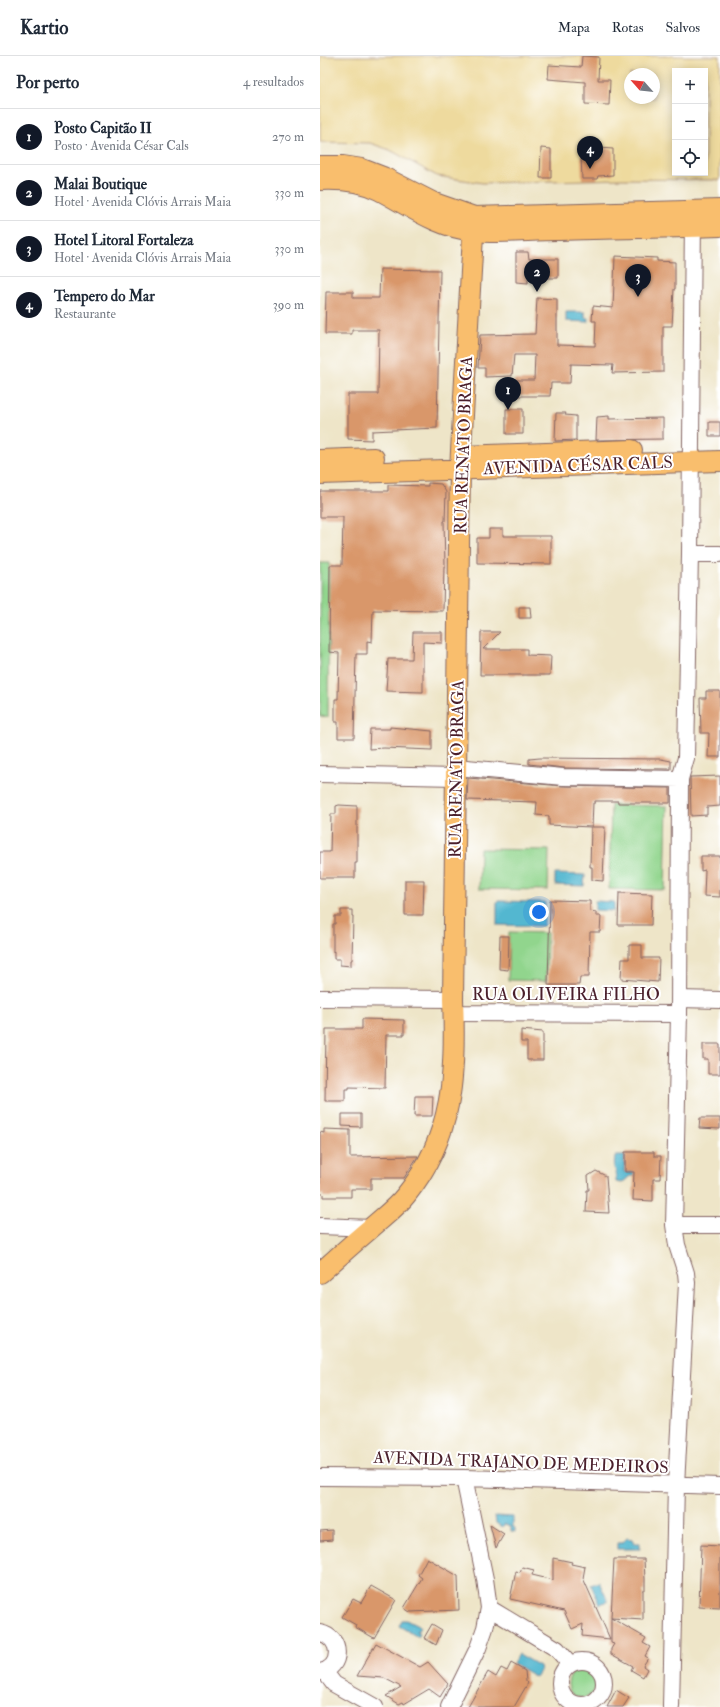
<!DOCTYPE html>
<html lang="pt">
<meta charset="utf-8">
<style>
:root{--surface:#fff;--page:#f2f2f3;--text:#1f2937;--muted:#747a83;--line:#e0e1e3;--accent:#111827}
body{margin:0;font-family:"IM FELL Double Pica",serif;background:var(--page);color:var(--text)}
.controls{position:absolute;right:12px;top:12px;display:grid;overflow:hidden;border-radius:0px;box-shadow:0 2px 10px #0003}
.controls button{width:36px;height:36px;display:grid;place-items:center;padding:0;border:0;border-bottom:1px solid var(--line);background:var(--surface);color:var(--text);font:20px sans-serif}
.compass{position:absolute;left:304px;top:12px;width:36px;height:36px;border-radius:50%;background:var(--surface);box-shadow:0 2px 10px #0003;rotate:297deg}
.you{position:absolute;left:219px;top:856px;width:14px;height:14px;margin:-10px;border:3px solid #fff;border-radius:50%;background:#1a73e8;box-shadow:0 0 0 6px #1a73e833}
.badge{display:grid;place-items:center;width:26px;height:26px;border-radius:50%;background:var(--accent);color:#fff;font-size:13px;font-weight:700}
.pin{position:absolute;translate:-50% -33px;filter:drop-shadow(0 1px 2px #0008)}
.pin::after{content:'';position:absolute;top:21px;width:14px;height:12px;background:inherit;clip-path:polygon(0 0,100% 0,50% 100%)}
.list{margin:0;padding:0;list-style:none}
h2{display:flex;justify-content:space-between;align-items:center;height:52px;margin:0;padding:0 16px;font-size:17px}
h2 small{font-size:13px;font-weight:400;color:var(--muted)}
.list li{display:grid;grid-template-columns:26px 1fr auto;gap:12px;align-items:center;box-sizing:border-box;height:56px;padding:0 16px;border-top:1px solid var(--line)}
.list b{display:block;font-size:15px;white-space:nowrap}
.list p{margin:0;font-size:13px;white-space:nowrap;color:var(--muted)}
.list em{font-size:13px;font-style:normal;color:var(--muted)}
.icon{flex:none;width:22px;height:22px;fill:none;stroke:currentColor;stroke-width:2;stroke-linecap:round;stroke-linejoin:round}
.map{position:relative;flex:none;width:400px;height:1651px;overflow:hidden}
header{display:flex;align-items:center;gap:24px;box-sizing:border-box;height:56px;padding:0 20px;background:var(--surface);border-bottom:1px solid var(--line)}
header strong{font-size:19px}
nav{display:flex;gap:22px;margin-inline-start:auto;font-size:14px}
main{display:flex}
aside{flex:1;background:var(--surface)}
.map>svg:first-child{display:block}
.green{fill:#91d58d;stroke:#6e7a5c}
.sand{fill:#eeda9e;stroke:#9c7c64;fill-rule:evenodd}
.water{fill:#52b7d0;stroke:#4e6b7e}
.building{fill:#d9976a}
.lines{fill:none;stroke-linecap:round;stroke-linejoin:round}
.minor-casing{stroke:#836462;stroke-width:18}
.major-casing{stroke:#836462;stroke-width:22}
.minor{stroke:#fff;stroke-width:16}
.major{stroke:#f9be6d;stroke-width:20}
.labels{text-anchor:middle;stroke-width:4;stroke-linejoin:round;paint-order:stroke}
.street-label{font-size:17px;fill:#4a1f2b;stroke:#fff}
</style>
<header>
<strong>Kartio</strong>
<nav><a>Mapa</a><a>Rotas</a><a>Salvos</a></nav>
</header>
<main>
<aside>
<h2>Por perto<small>4 resultados</small></h2>
<ul class="list">
<li><span class="badge">1</span><div><b>Posto Capitão II</b><p>Posto · Avenida César Cals</p></div><em>270 m</em></li>
<li><span class="badge">2</span><div><b>Malai Boutique</b><p>Hotel · Avenida Clóvis Arrais Maia</p></div><em>330 m</em></li>
<li><span class="badge">3</span><div><b>Hotel Litoral Fortaleza</b><p>Hotel · Avenida Clóvis Arrais Maia</p></div><em>330 m</em></li>
<li><span class="badge">4</span><div><b>Tempero do Mar</b><p>Restaurante</p></div><em>390 m</em></li>
</ul>
</aside>
<div class="map">
<svg width="400" height="1651" viewBox="0 0 400 1651">
<rect width="100%" height="100%" fill="#fff"/>
<filter id="ink" filterUnits="userSpaceOnUse"><feTurbulence type="fractalNoise" baseFrequency=".025" numOctaves="2"/><feDisplacementMap in="SourceGraphic" scale="8" xChannelSelector="R" yChannelSelector="G"/><feConvolveMatrix kernelMatrix="1 2 1 2 8 2 1 2 1" color-interpolation-filters="sRGB"/></filter>
<filter id="wash" filterUnits="userSpaceOnUse"><feTurbulence type="fractalNoise" baseFrequency=".012" numOctaves="4" result="noise"/><feDisplacementMap in="SourceGraphic" scale="16" xChannelSelector="R" yChannelSelector="G"/><feGaussianBlur stdDeviation="0.9" result="paint"/><feColorMatrix in="noise" values="0 0 0 0 0 0 0 0 0 0 0 0 0 0 0 0 0 1.4 0 .05"/><feComposite in="paint" operator="in"/></filter>
<g filter="url(#wash)">
<rect width="100%" height="100%" fill="#eee5c8"/>
<!-- green -->
<path class="green" d="M0,507H9L8,661L0,660Z
M291,749L347,750L345,834L289,833Z
M160,793L229,794L228,834L159,833Z
M189,876L227,877L226,925L188,924Z
M248 1628a14 14 0 1 1 28 0a14 14 0 1 1-28 0Z"/>
<!-- sand -->
<path class="sand" d="M0,0H400V124L301,123L163,127L117,120L70,94L50,87L0,86ZM355,15H385V117H355ZM310,18H334V42H310Z"/>
<!-- water -->
<path class="water" d="M246,256H265V262H268V266L246,265Z
M235,818L265,819L264,830L235,829Z
M177,845L225,846L224,870L177,869Z
M275,845L294,846V855L275,854Z
M295,1100H305L304,1116L316,1117V1120H310L302,1127L296,1126V1115L294,1112Z
M175,1460L193,1461V1471L195,1472V1476L191,1475V1470L185,1468L182,1471L176,1467Z
M307,1482L312,1483L314,1487H320V1493H297V1487H302Z
M279,1526L288,1545L280,1548L271,1529Z
M82,1564H86L100,1571L97,1576L100,1578L98,1581L79,1570Z
M198,1598L219,1610L220,1615L216,1621L193,1607Z"/>
<g id="blocks">
<!-- building -->
<path class="building" d="M262,0L279,1L278,24H290L289,49L265,48V26L228,23L229,9L261,11Z
M221,92L231,93V122H220Z
M279,92L293,93V119L278,120L277,123H262L261,100H279Z
M196,196H208L209,203H238V222H208V227L196,226Z
M295,200L337,202V205L355,206V233H354L352,270H343V316L292,317L293,309L251,308L250,327H231L230,340H194V324H214L215,299H194L192,320L165,321V312H158L160,279L215,278L217,242L237,243V289L275,290L276,265H272L273,250L293,252Z
M60,213L120,214L117,372L52,375V384L28,383V338H58L59,274H32V278H5L6,236H33V242H59Z
M186,353H203V378H186Z
M236,357H246L245,359L256,360V384L235,385Z
M289,360V363L343,362V383L276,384L277,361Z
M389,366H400V380H389Z
M108,427L121,428L126,436L125,465H124L125,510H124L123,555L53,554L52,586L47,585V598H36L34,682H18V666H15V643H18L19,597L9,596L10,509H22L23,461H0V435H68V429L108,430Z
M169,473H183V480H231V508L157,507V482H169Z
M199,551H210L211,562H199Z
M93,576H122V587L103,586V636L66,635L68,603H92Z
M161,576H180L163,593H207V599L231,600L230,619H160Z
M386,635H400V701H388L389,677H381L380,642H386Z
M70,671L112,675V694L64,692L49,693L50,673H70Z
M220,702L341,703L351,705V713L244,712L209,708V703Z
M400,720V750L387,751V759L371,760L370,721Z
M148,722L243,730L350,732V747H298V745H275V747H273L272,771H285L283,825L272,824V811H270L271,771L229,769V760L216,759L217,746L147,744Z
M19,749L37,750V807H35V822H0V796H10L11,758H16V750Z
M381,800H400V841L384,840L385,814L381,815Z
M85,824H104L103,859H85Z
M299,837L332,838L331,869H298Z
M230,844L270,845V855L276,856V860H281L280,876H270L269,921H260L259,929H228Z
M21,854H32V860H33L32,904H31V910L20,909V903H14V895L13,896V868H15V860H21Z
M180,880H189L188,914L179,913Z
M309,889H322V902H339L338,926L301,923L302,903H309Z
M42,963L84,964V979H66L65,1032L29,1031V1033H25V1045H5L6,973H42Z
M201,974L223,976V1004H207V986H201Z
M383,988H400V1018H388V1003H383Z
M95,1040H113L112,1060H94Z
M22,1058H41V1071L22,1070Z
M380,1062H400V1073L379,1072Z
M4,1073L30,1074V1101L98,1100L84,1122H51V1133H31V1141H3V1138H0V1076L4,1077Z
M305,1096H334V1100H341L340,1123H333V1145L313,1144L314,1116H305Z
M276,1115L286,1120L289,1157L266,1156L267,1134H269L268,1120Z
M170,1469L184,1478L176,1492Z
M12,1474V1484L0,1485V1475Z
M381,1489L400,1490V1552L379,1551Z
M107,1502L138,1520L139,1554L90,1556L84,1552L102,1522L98,1519Z
M233,1502L252,1506L251,1508L265,1511L263,1522L290,1583L262,1580L263,1568L252,1573L244,1555L190,1543L196,1515L200,1516L202,1511L214,1514L212,1519L233,1524Z
M294,1503H324L325,1523V1534H323V1564L291,1562Z
M51,1530L76,1544L54,1582L35,1571L36,1569L22,1561L33,1543L41,1547Z
M291,1562L326,1582L323,1587L330,1591L325,1600L328,1602L323,1610L327,1613L323,1621L311,1614L313,1610L291,1598V1593L294,1588L291,1587Z
M112,1568L122,1574L116,1589L104,1582Z
M56,1587L100,1611L108,1606L128,1628L120,1641L109,1633L84,1648L83,1646L79,1648L66,1640L81,1631L64,1622L37,1620Z
M191,1607L205,1615L206,1625L208,1627L194,1651H148L168,1616L176,1621L181,1612L187,1615Z
M296,1634L309,1642L303,1651H287Z"/>
</g>
</g>
<g filter="url(#ink)">
<use href="#blocks" fill-opacity="0" stroke="#836462" stroke-width="1"/>
<g class="lines">
<defs>
<path id="minor" d="M370,498H400
M136,711L243,721L360,723
M0,718L135,721
M0,942L133,943
M359,943L400,944
M133,957L359,958
M354,1169H400
M0,1170L52,1172
M0,1421L144,1422L400,1430
M169,1552L237,1593L250,1608
M0,1577C22,1581 23,1612 0,1616
M240 1627a22 22 0 1 1 44 0a22 22 0 1 1-44 0Z
M4,1615L14,1628L55,1651
M129,1651L158,1592L165,1572L169,1552L165,1523L144,1422
M351,1651L356,1429L367,1227L366,1217L357,1189L354,1169L359,958L360,723L366,702L370,498L373,159"/>
<path id="major" d="M0,110H23L42,113L63,121L114,147L154,161L400,154
M0,124C20,123 41,125 59,134C90,150 117,171 154,175C182,178 210,174 239,174C293,172 346,172 400,170
M142,400L312,394
M0,404L54,402
M0,418L400,405
M0,1217C17,1202 33,1187 50,1173C62,1162 76,1152 86,1139C134,1080 136,1016 133,943L140,413L154,161"/>
</defs>
<!-- minor casing -->
<use href="#minor" class="minor-casing"/>
<!-- major casing -->
<use href="#major" class="major-casing"/>
<!-- minor -->
<use href="#minor" class="minor"/>
<!-- major -->
<use href="#major" class="major"/>
</g>
</g>
<g class="labels">
<!-- street labels -->
<g class="street-label">
<text transform="translate(143 389) rotate(-88)" y="6">RUA RENATO BRAGA</text>
<text transform="translate(258 409) rotate(-2)" y="6">AVENIDA CÉSAR CALS</text>
<text transform="translate(136 713) rotate(-89)" y="6">RUA RENATO BRAGA</text>
<text x="246" y="944">RUA OLIVEIRA FILHO</text>
<text transform="translate(201 1406) rotate(2)" y="6">AVENIDA TRAJANO DE MEDEIROS</text>
</g>
</g>
</svg>
<div class="controls">
<button>+</button>
<button>−</button>
<button><svg class="icon" aria-label="locate" viewBox="0 0 24 24"><circle cx="12" cy="12" r="6"/><path d="M12 2v4M12 18v4M2 12h4M18 12h4"/></svg></button>
</div>
<svg class="compass" viewBox="-18 -18 36 36"><path d="M0-13l5 13h-10z" fill="#e53935"/><path d="M0 13l5-13h-10z" fill="#747a83"/></svg>
<div class="you"></div>
<div class="pin badge" style="left:188px;top:354px">1</div>
<div class="pin badge" style="left:217px;top:236px">2</div>
<div class="pin badge" style="left:318px;top:241px">3</div>
<div class="pin badge" style="left:270px;top:113px">4</div>
</div>
</main>
